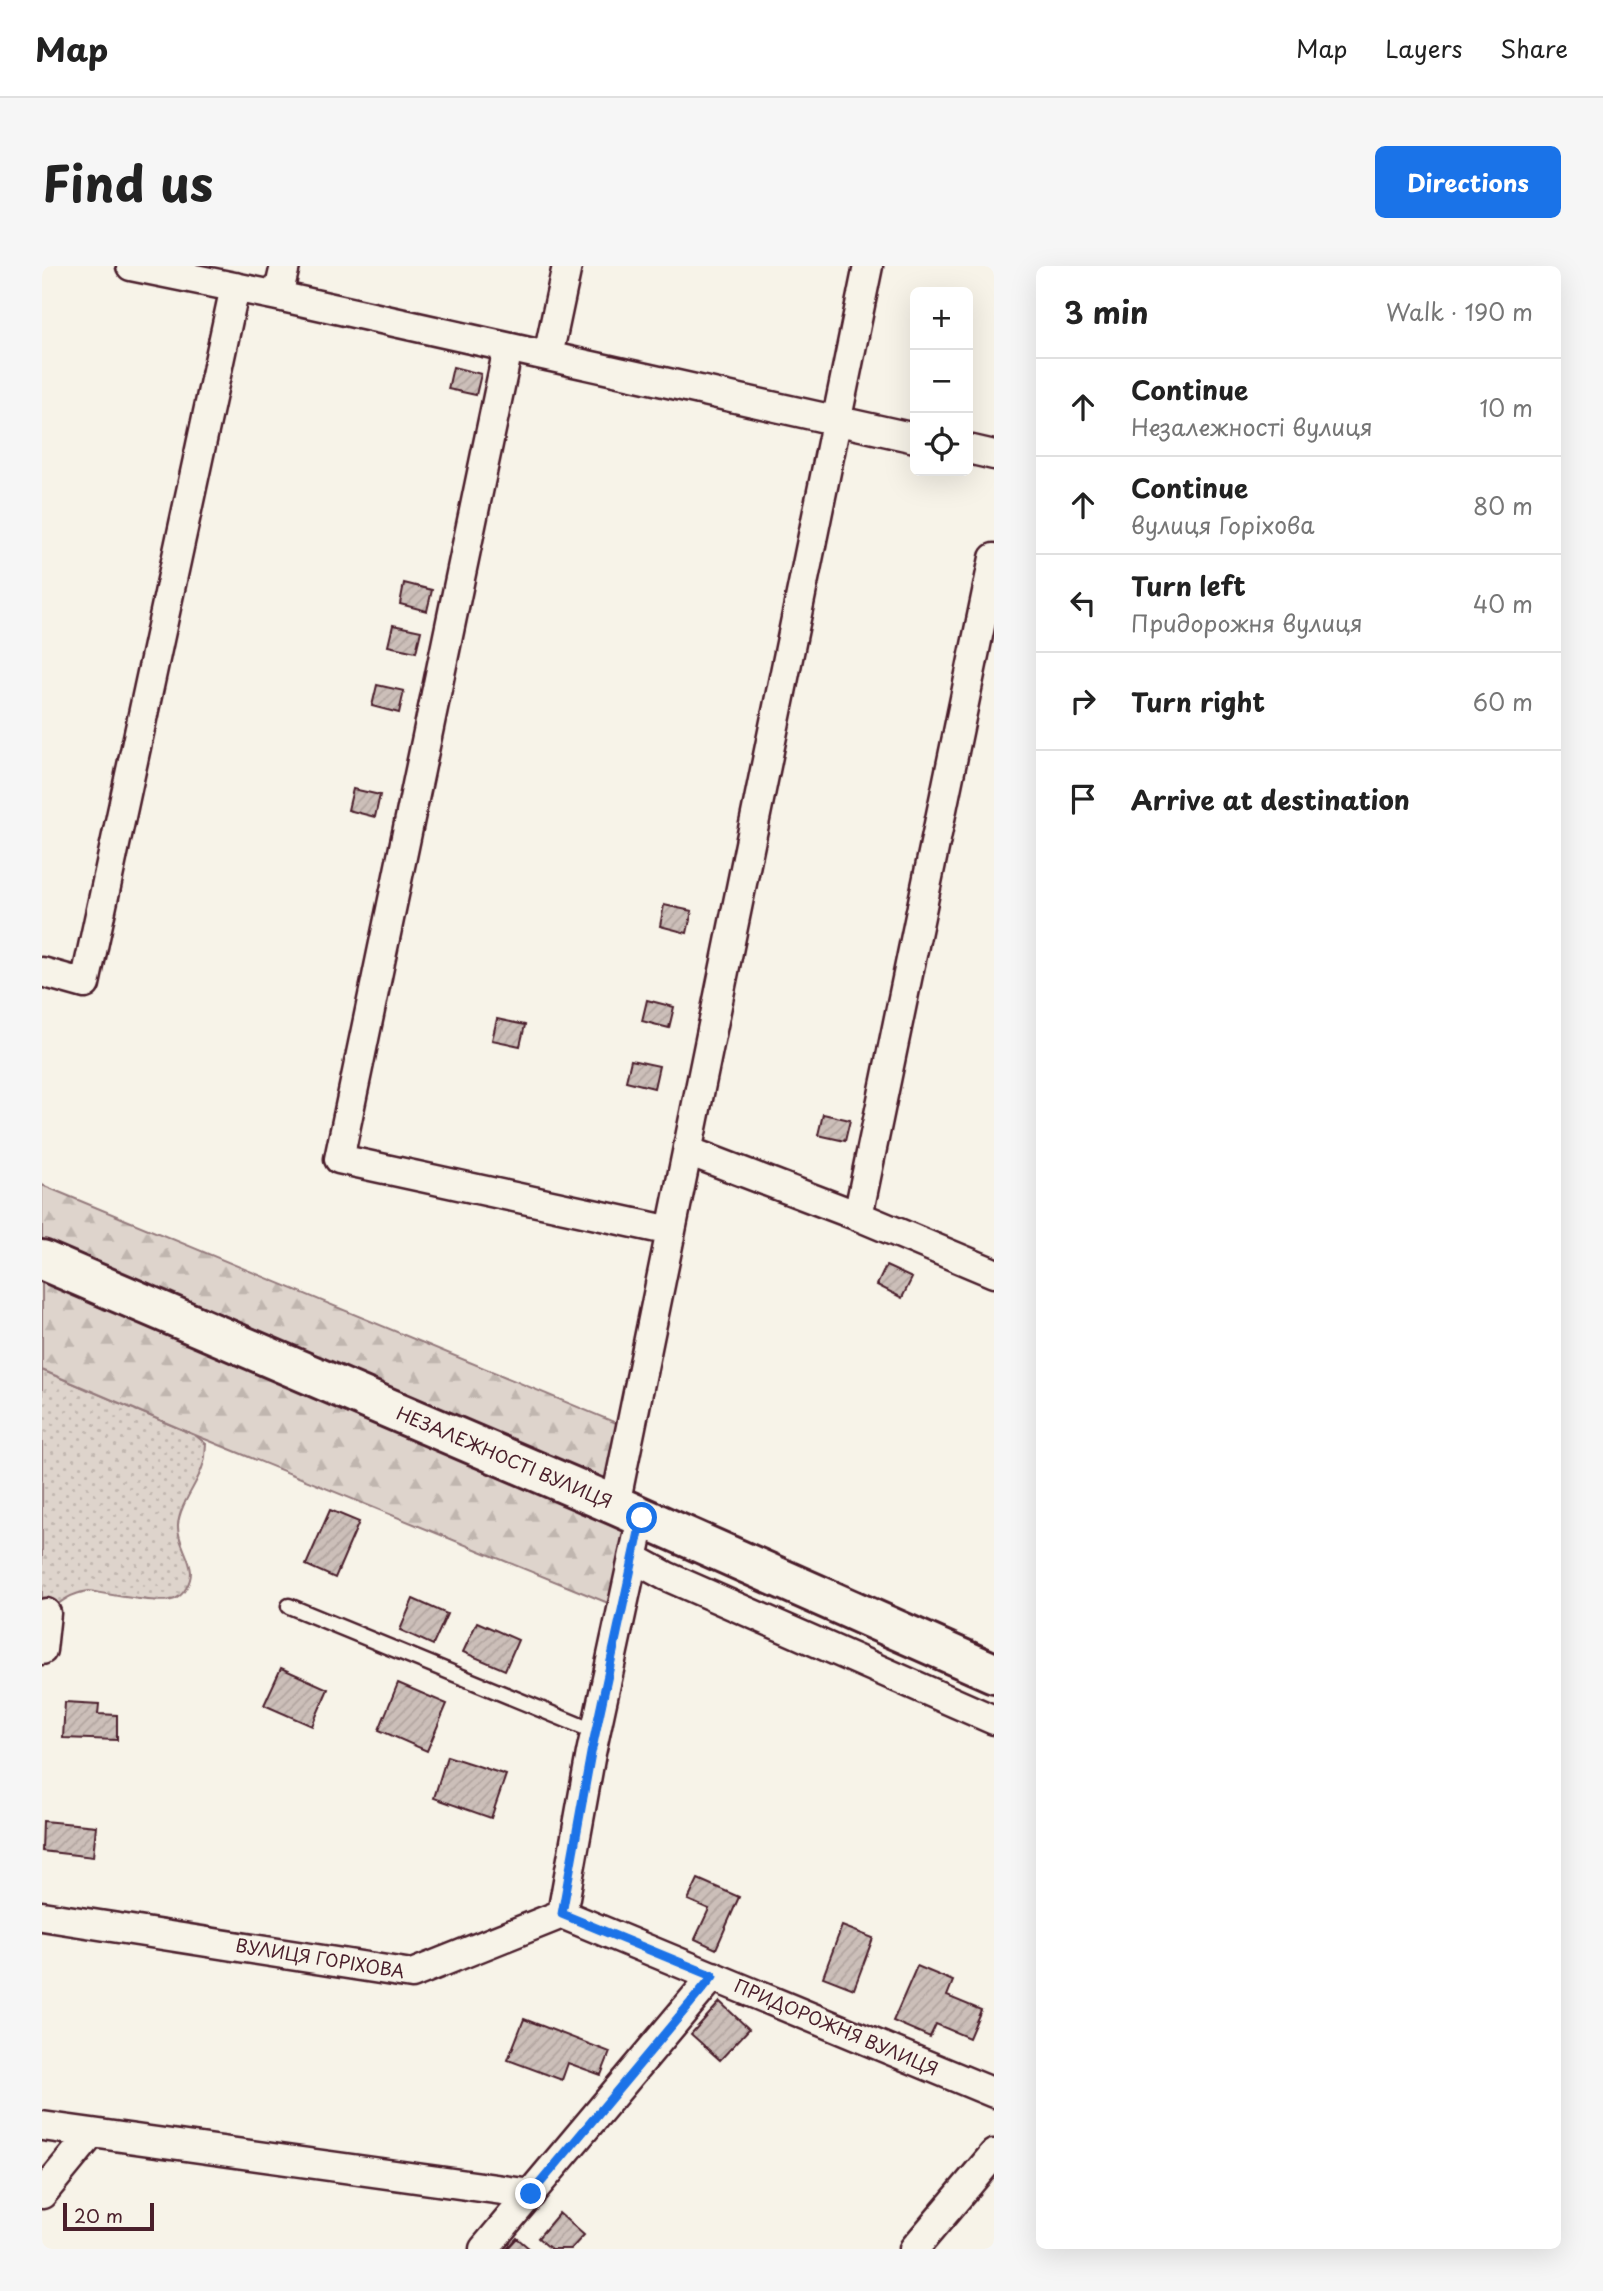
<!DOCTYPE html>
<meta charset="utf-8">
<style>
:root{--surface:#fff;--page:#f6f6f6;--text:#222;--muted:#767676;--line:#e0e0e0;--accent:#1a73e8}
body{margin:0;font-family:"Playpen Sans",sans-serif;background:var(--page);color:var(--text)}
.controls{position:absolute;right:21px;top:21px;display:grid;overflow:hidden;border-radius:10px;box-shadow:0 7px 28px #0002}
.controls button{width:63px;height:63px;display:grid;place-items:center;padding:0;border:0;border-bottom:2px solid var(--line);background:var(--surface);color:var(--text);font:35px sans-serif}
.scale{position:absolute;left:21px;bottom:18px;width:91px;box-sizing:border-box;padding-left:7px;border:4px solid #4a1f2b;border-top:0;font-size:19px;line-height:24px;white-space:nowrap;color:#4a1f2b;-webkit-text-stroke:5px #f7f3e8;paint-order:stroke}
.stop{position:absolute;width:21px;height:21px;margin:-16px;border:5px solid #1a73e8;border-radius:50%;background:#fff}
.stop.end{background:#1a73e8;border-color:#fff;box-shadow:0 2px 7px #0008}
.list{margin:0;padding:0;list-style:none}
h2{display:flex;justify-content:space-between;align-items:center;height:91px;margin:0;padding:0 28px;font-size:30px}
h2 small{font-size:23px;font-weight:400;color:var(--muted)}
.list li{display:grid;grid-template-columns:46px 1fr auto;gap:21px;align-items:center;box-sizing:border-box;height:98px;padding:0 28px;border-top:2px solid var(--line)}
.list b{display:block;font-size:26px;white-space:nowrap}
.list p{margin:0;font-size:23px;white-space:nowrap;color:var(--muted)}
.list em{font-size:23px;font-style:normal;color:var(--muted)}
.icon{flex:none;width:38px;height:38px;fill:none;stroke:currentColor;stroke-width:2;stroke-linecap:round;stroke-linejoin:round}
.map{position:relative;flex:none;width:952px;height:1983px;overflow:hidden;border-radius:10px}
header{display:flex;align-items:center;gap:42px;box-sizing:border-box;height:98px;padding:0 35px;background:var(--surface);border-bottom:2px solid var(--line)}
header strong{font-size:33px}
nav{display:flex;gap:38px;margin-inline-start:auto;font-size:24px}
.intro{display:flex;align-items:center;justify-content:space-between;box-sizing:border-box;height:168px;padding:0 42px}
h1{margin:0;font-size:49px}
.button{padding:18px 32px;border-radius:10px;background:var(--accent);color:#fff;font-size:24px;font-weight:700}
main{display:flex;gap:42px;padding:0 42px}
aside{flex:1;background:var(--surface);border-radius:10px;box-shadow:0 7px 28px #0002}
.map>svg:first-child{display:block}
.grass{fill:url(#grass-dots);stroke:#947a7c;stroke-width:2}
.forest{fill:url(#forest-firs);stroke:#947a7c;stroke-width:2}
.building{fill:url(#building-hatch);stroke:#4a1f2b;stroke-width:2}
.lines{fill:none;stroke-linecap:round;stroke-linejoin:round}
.lane-casing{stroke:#4a1f2b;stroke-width:19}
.street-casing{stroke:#4a1f2b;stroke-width:33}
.secondary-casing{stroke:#4a1f2b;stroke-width:44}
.lane{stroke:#f7f3e8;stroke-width:14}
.street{stroke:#f7f3e8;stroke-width:28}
.secondary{stroke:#f7f3e8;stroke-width:38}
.route{stroke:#1a73e8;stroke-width:9}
.labels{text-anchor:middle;stroke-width:5;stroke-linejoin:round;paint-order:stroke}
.street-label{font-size:18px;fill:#4a1f2b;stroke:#f7f3e8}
</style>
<header>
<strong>Map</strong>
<nav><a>Map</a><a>Layers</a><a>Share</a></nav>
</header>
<div class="intro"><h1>Find us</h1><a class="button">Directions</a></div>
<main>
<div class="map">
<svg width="952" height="1983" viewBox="0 0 952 1983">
<defs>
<pattern id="grass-dots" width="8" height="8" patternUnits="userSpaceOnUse" patternTransform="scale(1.75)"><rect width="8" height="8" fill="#ded4cc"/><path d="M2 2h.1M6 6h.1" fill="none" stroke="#c0b6af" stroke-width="1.8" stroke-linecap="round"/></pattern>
<pattern id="forest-firs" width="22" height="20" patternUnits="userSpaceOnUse" patternTransform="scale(1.75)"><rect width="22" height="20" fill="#ded4cc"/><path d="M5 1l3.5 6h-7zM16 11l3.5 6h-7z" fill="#c0b6af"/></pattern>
<pattern id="building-hatch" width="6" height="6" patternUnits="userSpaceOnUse" patternTransform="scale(1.75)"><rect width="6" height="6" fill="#ccbfb9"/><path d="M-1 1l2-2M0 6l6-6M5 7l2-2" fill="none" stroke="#b1a49f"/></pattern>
</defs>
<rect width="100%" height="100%" fill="#f7f3e8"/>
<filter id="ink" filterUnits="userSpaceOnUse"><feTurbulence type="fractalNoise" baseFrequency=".0143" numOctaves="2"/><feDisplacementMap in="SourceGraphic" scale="14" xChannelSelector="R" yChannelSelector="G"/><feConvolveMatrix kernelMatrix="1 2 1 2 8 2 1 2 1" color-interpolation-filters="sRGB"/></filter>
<g filter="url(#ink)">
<!-- grass -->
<path class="grass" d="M0,1104L153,1169L164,1178C163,1185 164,1193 161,1199C155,1220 138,1237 136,1259C135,1276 148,1290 149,1306C149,1316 142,1329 133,1333C119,1339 65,1328 47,1325C29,1327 18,1336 4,1347L0,1344Z"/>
<!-- forest -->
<path class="forest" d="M0,919L589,1163L573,1239L600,1252L581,1343L153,1169L0,1104Z"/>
<!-- building -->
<path class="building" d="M411,101L439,108L434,129L406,123Z
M362,317L390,324L385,345L358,338Z
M351,359L379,365L374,386L346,380Z
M335,419L362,425L357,447L330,440Z
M311,523L338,529L333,551L306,544Z
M622,639L650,645L645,667L618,660Z
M605,734L632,741L627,762L600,755Z
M455,753L483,759L478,780L450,774Z
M589,794L617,800L612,822L584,815Z
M781,848L808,854L803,875L776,869Z
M844,1000L870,1012L860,1032L835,1019Z
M288,1244L317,1256L293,1312L264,1299Z
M371,1333L405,1348L391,1379L358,1364Z
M435,1356L476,1374L463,1404L421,1386Z
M239,1402L286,1423L270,1460L222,1439Z
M356,1417L405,1438L385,1485L337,1464Z
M23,1436L57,1438L56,1448L75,1449V1474L21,1472Z
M405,1490L464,1509L449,1552L392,1532Z
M1,1555L54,1560L51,1591L0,1585Z
M656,1613L697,1631L674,1683L653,1673L667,1643L646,1634Z
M800,1660L831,1672L812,1723L781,1711Z
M875,1700L911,1715L905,1730L939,1744L927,1772L894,1758L888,1771L851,1755Z
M678,1736L707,1763L678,1794L649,1768Z
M482,1753L568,1786L559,1809L526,1797L520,1814L466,1794Z
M517,1947L542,1969L529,1983H509L496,1972Z
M475,1972L488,1983H465Z"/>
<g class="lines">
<defs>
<path id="lane" d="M247,1340L554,1466"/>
<path id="street" d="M89,0L236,30L873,172
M236,30L243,0
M466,82L297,893L629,965
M506,90L525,0
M926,183L952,189
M0,706L43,718L193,21
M646,885L816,950L952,1007
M816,950L952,292
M573,1239L826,0
M582,1243L600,1252L591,1292L624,1310L952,1454
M0,1384L4,1347
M520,1648L952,1827
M0,1650L370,1708L520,1648L549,1487L595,1274
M0,1860L489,1928
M0,1928L50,1867
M442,1983L671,1710
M872,1983L952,1888"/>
<path id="secondary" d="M0,994L573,1239L952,1407"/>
</defs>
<!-- lane casing -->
<use href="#lane" class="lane-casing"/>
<!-- street casing -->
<use href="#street" class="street-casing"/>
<!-- secondary casing -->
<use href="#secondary" class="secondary-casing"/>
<!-- lane -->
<use href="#lane" class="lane"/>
<!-- street -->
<use href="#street" class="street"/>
<!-- secondary -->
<use href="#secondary" class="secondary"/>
</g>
</g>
<g class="lines" filter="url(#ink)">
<!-- route -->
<path class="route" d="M489,1928L671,1710L520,1648L549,1487L600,1252"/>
</g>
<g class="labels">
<!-- street labels -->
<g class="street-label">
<text transform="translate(462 1192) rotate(23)" y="6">НЕЗАЛЕЖНОСТІ ВУЛИЦЯ</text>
<text transform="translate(278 1693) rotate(9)" y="6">ВУЛИЦЯ ГОРІХОВА</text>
<text transform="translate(794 1762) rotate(23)" y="6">ПРИДОРОЖНЯ ВУЛИЦЯ</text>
</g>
</g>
</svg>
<div class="controls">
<button>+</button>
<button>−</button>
<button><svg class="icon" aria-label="locate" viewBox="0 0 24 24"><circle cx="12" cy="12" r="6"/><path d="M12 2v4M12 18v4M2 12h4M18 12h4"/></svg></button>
</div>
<div class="scale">20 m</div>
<div class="stop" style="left:600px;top:1252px"></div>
<div class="stop end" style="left:489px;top:1928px"></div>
</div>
<aside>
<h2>3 min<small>Walk · 190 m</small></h2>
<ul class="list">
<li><svg class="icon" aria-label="ahead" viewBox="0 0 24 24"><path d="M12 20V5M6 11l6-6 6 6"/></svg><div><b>Continue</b><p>Незалежності вулиця</p></div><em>10 m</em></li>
<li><svg class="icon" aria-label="ahead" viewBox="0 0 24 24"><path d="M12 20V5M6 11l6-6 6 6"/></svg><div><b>Continue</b><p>вулиця Горіхова</p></div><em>80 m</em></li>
<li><svg class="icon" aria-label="left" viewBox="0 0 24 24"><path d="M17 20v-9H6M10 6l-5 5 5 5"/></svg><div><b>Turn left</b><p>Придорожня вулиця</p></div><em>40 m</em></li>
<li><svg class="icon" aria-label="right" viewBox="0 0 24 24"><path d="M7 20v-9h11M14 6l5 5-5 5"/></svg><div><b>Turn right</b></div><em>60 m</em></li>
<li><svg class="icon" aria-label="arrive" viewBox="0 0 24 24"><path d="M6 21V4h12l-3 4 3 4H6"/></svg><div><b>Arrive at destination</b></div></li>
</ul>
</aside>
</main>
